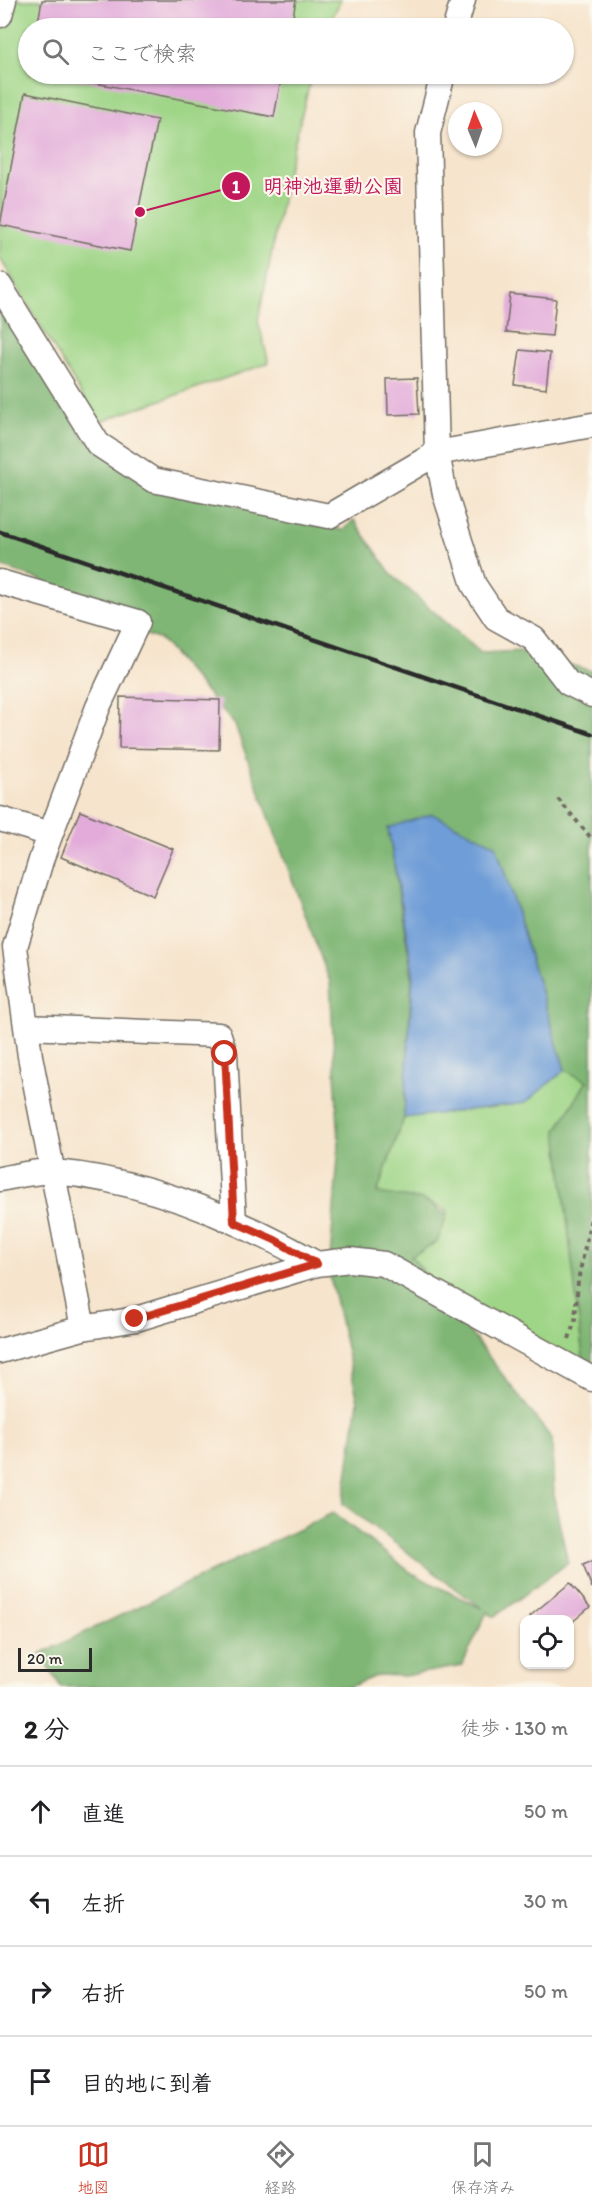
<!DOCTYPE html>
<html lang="ja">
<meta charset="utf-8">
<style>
:root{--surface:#fff;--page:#f2f2f2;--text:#202124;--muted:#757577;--line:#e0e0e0;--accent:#c8321e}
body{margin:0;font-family:Itim,"Klee One",sans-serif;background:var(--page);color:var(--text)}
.controls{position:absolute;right:18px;bottom:18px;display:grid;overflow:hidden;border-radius:12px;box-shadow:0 2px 4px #0004}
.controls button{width:54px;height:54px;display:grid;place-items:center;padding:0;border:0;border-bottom:2px solid var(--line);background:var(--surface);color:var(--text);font:30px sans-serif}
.compass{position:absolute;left:448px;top:102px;width:54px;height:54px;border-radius:50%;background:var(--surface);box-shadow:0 2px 4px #0004;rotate:358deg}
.scale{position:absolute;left:18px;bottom:15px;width:74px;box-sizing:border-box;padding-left:6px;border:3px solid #2b2b2b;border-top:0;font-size:16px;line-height:21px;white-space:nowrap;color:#2b2b2b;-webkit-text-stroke:4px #fbf7ec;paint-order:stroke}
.stop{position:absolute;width:18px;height:18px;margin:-14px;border:4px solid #c8321e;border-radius:50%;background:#fff}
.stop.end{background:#c8321e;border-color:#fff;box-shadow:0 2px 6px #0008}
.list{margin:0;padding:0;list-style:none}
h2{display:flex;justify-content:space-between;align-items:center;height:78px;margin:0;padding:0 24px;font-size:26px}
h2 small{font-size:20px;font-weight:400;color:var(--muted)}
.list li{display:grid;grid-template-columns:39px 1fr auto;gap:18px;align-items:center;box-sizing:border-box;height:90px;padding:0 24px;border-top:2px solid var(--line)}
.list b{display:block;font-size:22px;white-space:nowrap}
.list em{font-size:20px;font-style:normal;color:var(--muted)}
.icon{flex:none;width:33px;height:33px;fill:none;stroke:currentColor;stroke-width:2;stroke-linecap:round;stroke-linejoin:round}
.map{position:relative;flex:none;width:592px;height:1687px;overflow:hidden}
.search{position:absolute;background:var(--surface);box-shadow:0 2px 4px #0004;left:18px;right:18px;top:18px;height:66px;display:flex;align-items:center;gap:15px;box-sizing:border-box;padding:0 21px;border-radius:33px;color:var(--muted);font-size:22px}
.sheet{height:438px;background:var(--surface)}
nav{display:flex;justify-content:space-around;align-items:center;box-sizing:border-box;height:84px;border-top:2px solid var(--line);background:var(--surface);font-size:16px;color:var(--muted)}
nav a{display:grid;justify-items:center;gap:3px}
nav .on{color:var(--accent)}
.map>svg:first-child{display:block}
.green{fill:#9fd587;stroke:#658059;stroke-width:1.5}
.forest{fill:#7fb674;stroke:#557050;stroke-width:1.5}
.water{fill:#6e9dd7;stroke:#4c6481;stroke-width:1.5}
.building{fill:#e2abda}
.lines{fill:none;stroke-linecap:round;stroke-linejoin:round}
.minor-casing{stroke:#726c63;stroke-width:27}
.path{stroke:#726c63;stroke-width:4;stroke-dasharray:4.5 4.5;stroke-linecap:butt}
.minor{stroke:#fff;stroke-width:24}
.rail{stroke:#2b2b2b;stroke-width:4.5}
.route{stroke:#c8321e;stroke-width:8}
.leader{fill:none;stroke:#c2185b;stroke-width:2}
.callout-dot{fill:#c2185b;stroke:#fbf7ec;stroke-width:2}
.mark-label{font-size:18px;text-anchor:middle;font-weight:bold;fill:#fff}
.callout-label{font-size:20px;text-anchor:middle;font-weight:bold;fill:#c2185b;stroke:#fbf7ec;stroke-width:4.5;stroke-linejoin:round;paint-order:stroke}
</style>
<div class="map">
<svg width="592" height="1687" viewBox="0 0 592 1687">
<rect width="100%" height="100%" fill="#fbf7ec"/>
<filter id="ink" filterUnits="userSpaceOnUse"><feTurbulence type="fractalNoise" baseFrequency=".0167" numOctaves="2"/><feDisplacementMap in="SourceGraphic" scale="12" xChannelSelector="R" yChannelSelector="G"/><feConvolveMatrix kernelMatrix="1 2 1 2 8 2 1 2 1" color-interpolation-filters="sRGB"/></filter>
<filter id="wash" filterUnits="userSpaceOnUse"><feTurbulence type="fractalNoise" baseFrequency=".008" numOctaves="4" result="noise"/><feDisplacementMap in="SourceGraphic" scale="24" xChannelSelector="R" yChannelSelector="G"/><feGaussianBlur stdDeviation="1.35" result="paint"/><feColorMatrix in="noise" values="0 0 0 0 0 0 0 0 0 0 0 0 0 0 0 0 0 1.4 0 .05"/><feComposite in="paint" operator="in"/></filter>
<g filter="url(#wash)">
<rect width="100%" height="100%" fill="#f6e4cc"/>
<!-- green -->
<path class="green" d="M7,0H341L327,28H28V74H312L289,165L258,321L269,363L98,422L0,258V33Z
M565,1070L587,1081L557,1130L585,1375L455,1311L411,1256L437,1242L448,1211L423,1200L377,1193L404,1118L525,1103Z"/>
<!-- forest -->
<path class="forest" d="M0,289L84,438L153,480L286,520L343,530L354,520L392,575L481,653L521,651L592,671V1378L585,1375L557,1130L587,1081L565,1070L496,845L388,828L412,976L404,1118L377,1193L423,1200L447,1215L437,1242L411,1256L552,1439L554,1498L568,1563L494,1617L487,1612L462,1666L404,1676L378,1675L349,1687H61L40,1654L333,1513L413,1574L483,1609L343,1504L358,1401L329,1272L339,1144L330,982L235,725L161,640L87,614L41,580L0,566Z"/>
<!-- water -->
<path class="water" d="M432,814L496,845L565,1070L525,1103L404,1118L413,972L388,828Z"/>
<g id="blocks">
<!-- building -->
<path class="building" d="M42,0H296L291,28H37Z
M48,74H282L274,117Z
M519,74H550L549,81L519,78Z
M25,93L157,120L130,251L0,225Z
M510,294L556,299L552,336L506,332Z
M520,350L550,353L546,389L515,385Z
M417,378L419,414L388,415L387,379Z
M120,697L220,700L219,750L119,748Z
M80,811L173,849L153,896L61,857Z
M592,1561V1588L583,1565Z
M570,1583L590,1607L570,1624V1620H533L530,1616Z"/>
</g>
</g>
<g filter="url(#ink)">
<use href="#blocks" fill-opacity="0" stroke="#726c63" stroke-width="1.5"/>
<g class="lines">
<defs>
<path id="minor" d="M0,15L4,0
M455,28L463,0
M443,74L428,133L437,453L445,494L474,585L496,618L534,639L568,683L592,695
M0,286L98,444L153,480L329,516L437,453L592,425
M0,582L138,622L98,707L42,857L15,947L30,1056L83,1328
M0,819L50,834
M27,1027L219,1035L225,1054L234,1222
M0,1179C17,1176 37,1170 55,1172C147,1180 238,1219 317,1264
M0,1351L83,1328L136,1319L317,1264L350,1260L384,1264L592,1379"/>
</defs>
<!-- minor casing -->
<use href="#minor" class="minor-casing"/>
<!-- path -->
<path class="path" d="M558,799L592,839
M569,1339L575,1320L578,1281L592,1213"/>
<!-- minor -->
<use href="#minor" class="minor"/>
<!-- rail -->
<path class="rail" d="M0,532L592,734"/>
</g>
</g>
<g class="lines" filter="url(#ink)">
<!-- route -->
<path class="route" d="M135,1319L317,1264L275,1240L234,1222L225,1054"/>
</g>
<!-- callouts -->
<path class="leader" d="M140 212L236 186"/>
<g class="callout-dot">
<circle cx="140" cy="212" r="6"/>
<circle cx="236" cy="186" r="15"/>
</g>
<g class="mark-label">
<text x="236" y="193">1</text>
</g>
<g class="callout-label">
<text x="333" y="193">明神池運動公園</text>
</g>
</svg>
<div class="controls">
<button><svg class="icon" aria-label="locate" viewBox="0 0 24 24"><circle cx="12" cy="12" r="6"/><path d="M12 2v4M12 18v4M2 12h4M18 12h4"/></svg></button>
</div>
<svg class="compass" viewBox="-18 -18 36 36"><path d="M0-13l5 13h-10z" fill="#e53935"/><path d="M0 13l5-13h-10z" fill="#757577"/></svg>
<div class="scale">20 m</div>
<div class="stop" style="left:225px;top:1054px"></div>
<div class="stop end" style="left:135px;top:1319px"></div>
<div class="search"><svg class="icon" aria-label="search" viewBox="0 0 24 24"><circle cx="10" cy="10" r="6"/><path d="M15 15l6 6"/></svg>ここで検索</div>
</div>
<section class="sheet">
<h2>2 分<small>徒歩 · 130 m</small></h2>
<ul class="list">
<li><svg class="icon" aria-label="ahead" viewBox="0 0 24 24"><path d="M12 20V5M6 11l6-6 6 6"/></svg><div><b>直進</b></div><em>50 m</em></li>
<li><svg class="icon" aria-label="left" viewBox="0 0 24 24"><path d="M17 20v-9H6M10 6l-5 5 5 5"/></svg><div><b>左折</b></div><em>30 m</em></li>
<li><svg class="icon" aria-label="right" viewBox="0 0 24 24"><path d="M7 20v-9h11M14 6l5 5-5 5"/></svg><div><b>右折</b></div><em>50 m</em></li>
<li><svg class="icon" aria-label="arrive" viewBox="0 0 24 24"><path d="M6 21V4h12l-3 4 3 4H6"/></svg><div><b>目的地に到着</b></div></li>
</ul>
</section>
<nav>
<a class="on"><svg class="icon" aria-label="map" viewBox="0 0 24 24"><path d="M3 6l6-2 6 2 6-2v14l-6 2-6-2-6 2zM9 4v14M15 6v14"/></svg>地図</a>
<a><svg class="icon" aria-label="directions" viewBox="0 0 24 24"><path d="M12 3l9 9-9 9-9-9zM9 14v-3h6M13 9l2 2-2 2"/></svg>経路</a>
<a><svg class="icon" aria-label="saved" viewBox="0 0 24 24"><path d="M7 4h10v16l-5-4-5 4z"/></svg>保存済み</a>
</nav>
